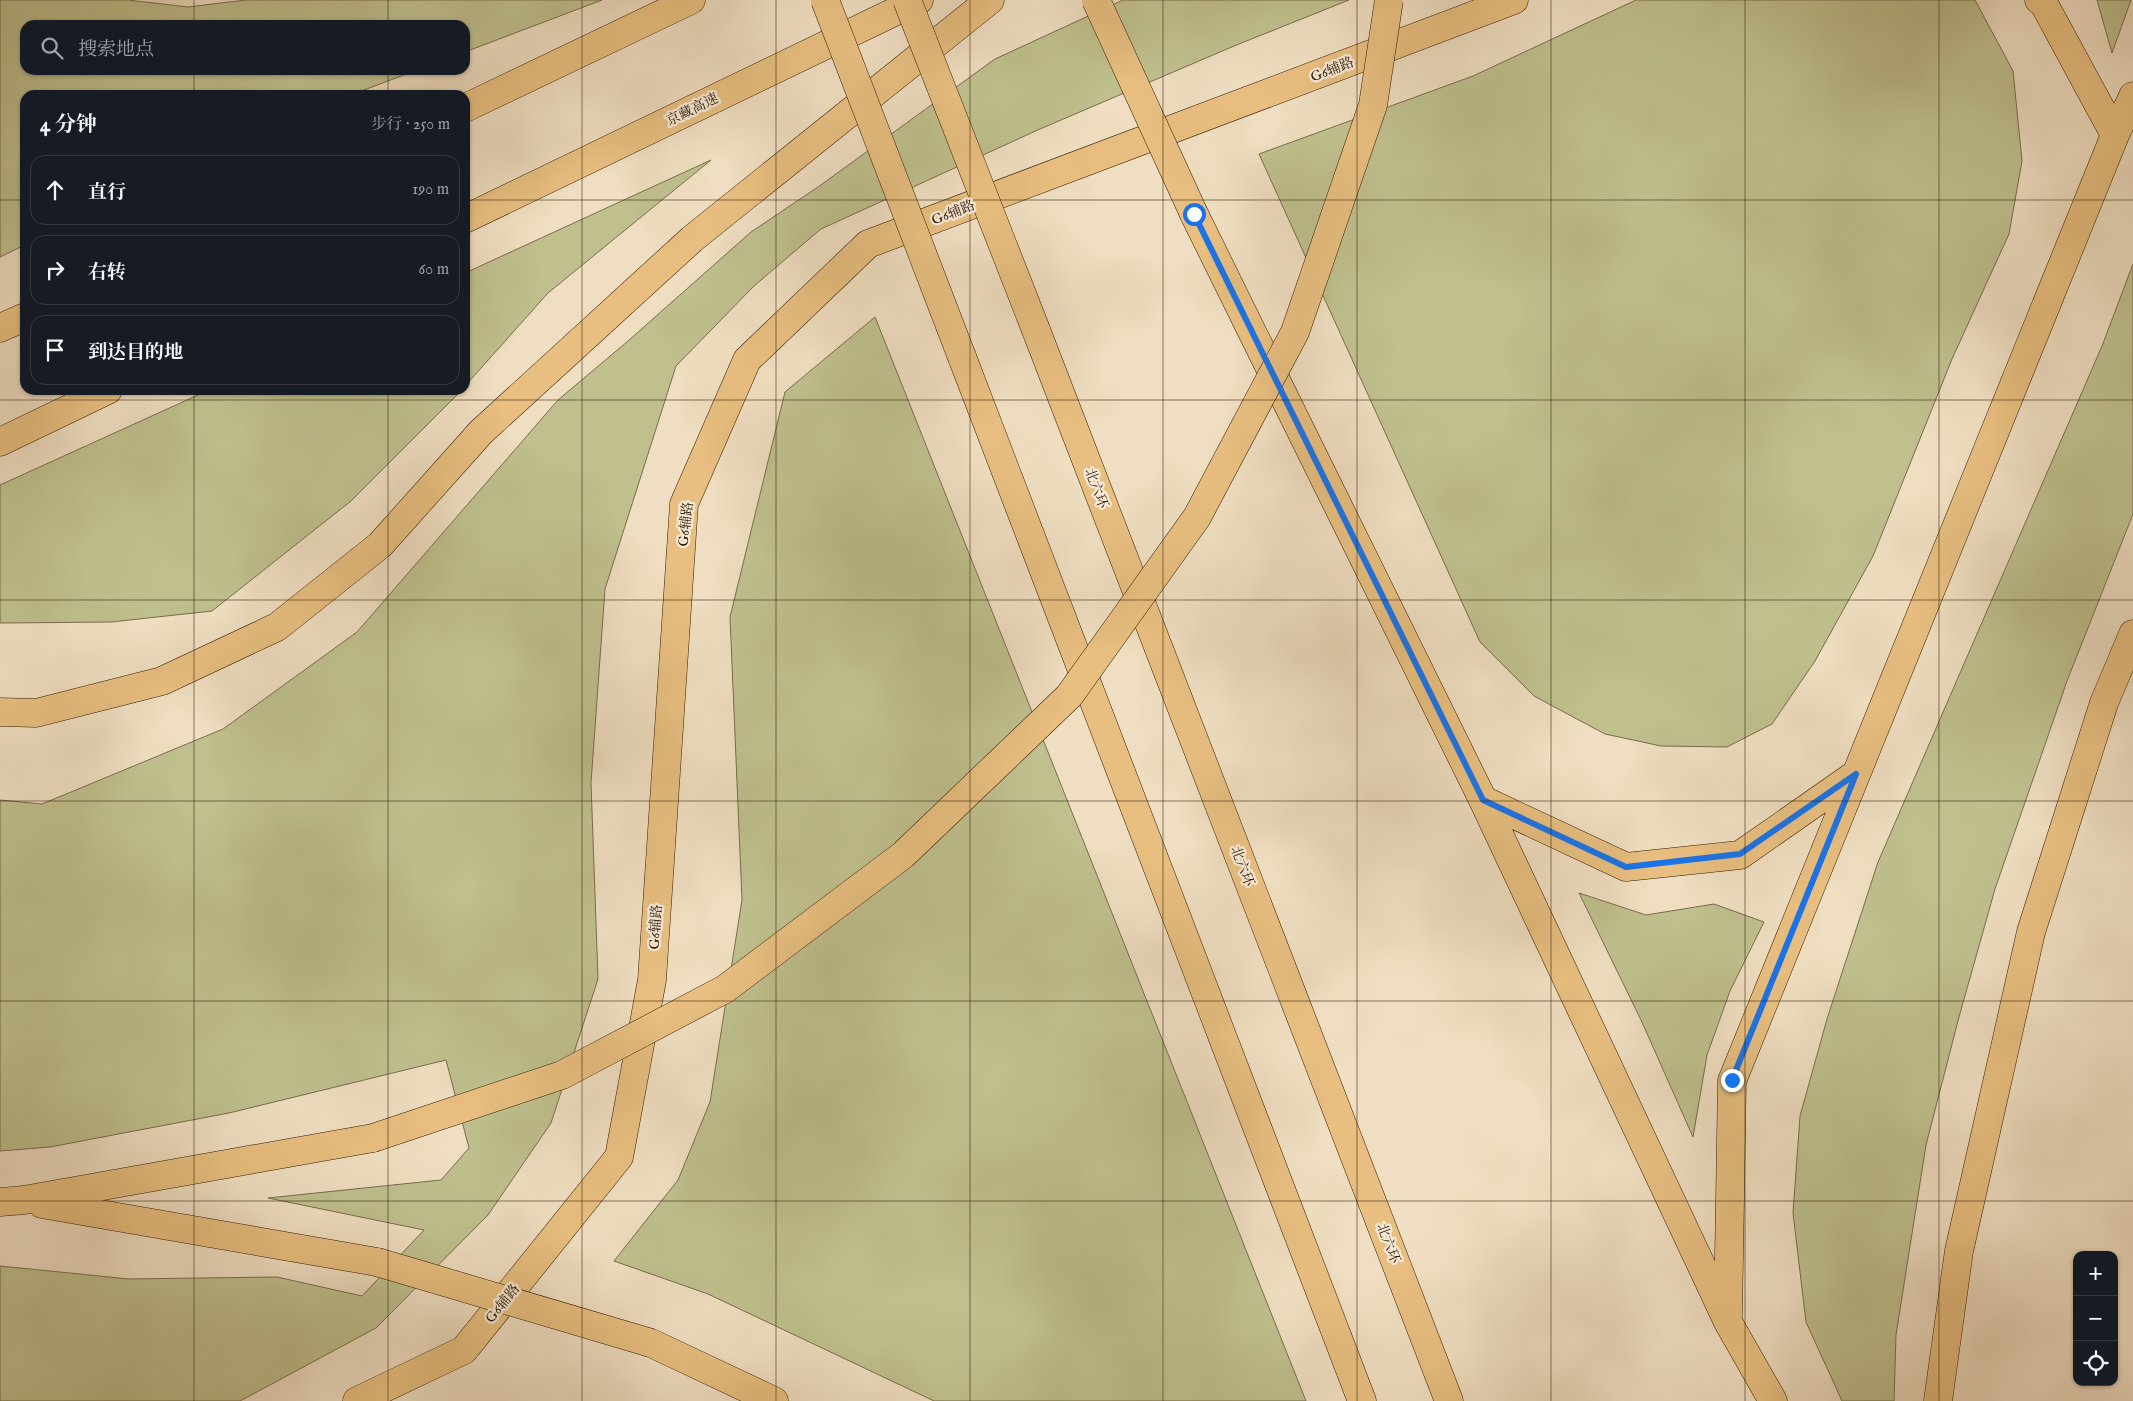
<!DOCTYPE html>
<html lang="zh">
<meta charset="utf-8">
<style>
:root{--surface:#171b24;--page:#242831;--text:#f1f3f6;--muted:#9ea1a6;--line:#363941}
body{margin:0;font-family:"IM FELL English","Noto Serif SC",serif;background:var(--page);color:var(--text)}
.controls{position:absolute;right:15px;bottom:15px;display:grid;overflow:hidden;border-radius:10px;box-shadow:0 1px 4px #0004}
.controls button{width:45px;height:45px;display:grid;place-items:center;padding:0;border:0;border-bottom:1px solid var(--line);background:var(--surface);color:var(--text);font:25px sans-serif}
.stop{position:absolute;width:15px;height:15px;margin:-11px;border:4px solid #1a73e8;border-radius:50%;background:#fff}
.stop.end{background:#1a73e8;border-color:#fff;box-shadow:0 1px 5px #0008}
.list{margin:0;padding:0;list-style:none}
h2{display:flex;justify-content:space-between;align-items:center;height:65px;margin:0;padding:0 20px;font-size:21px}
h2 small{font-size:16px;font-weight:400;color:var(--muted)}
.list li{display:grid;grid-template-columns:32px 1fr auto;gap:15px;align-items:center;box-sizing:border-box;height:70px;margin:0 10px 10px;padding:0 10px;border:1px solid var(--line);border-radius:15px}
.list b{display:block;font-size:19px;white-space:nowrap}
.list em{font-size:16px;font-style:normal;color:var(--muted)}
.icon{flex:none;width:28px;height:28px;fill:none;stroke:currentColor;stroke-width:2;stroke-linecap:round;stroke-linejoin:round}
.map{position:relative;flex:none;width:2133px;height:1401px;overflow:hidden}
.search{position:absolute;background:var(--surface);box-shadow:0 1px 4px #0004;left:20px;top:20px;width:450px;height:55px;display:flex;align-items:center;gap:12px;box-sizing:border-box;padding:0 18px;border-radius:15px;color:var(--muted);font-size:19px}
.panel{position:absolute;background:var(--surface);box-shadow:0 1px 4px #0004;left:20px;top:90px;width:450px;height:305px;border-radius:15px}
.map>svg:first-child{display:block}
.green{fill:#bfc08e;stroke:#786d49}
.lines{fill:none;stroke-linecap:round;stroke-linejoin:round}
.primary-casing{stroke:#311a04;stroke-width:29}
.highway-casing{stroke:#311a04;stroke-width:29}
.primary{stroke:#e8bf80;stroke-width:28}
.highway{stroke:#e8bf80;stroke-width:28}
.primary-bridge-casing{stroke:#311a04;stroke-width:29;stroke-linecap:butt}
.highway-bridge-casing{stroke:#311a04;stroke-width:29;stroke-linecap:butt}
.primary-bridge{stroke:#e8bf80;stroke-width:28}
.highway-bridge{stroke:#e8bf80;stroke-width:28}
.route{stroke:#1a73e8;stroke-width:6}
.grid{fill:none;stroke:#311a04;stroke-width:1;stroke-opacity:0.55}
.labels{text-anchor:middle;stroke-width:4.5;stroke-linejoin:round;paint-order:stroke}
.street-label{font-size:14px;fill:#311a04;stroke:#f5ead7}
</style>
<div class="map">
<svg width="2133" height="1401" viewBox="0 0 2133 1401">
<rect width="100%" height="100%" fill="#efdec1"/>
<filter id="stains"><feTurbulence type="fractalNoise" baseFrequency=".004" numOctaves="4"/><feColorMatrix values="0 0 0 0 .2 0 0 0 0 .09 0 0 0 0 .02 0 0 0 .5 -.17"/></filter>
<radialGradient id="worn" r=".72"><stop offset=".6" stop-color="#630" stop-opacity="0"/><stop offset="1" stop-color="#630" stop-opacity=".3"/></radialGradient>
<!-- green -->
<path class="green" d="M0,0H128L188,7L246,0H602L465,52V25H25V70H417L351,95H25V245L0,257Z
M1123,0H1349L1234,46L1040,129L821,229L754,286L676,366L605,589L591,783L598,979L551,1123L488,1215L376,1328L240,1401H0V1266L129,1279L277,1277L362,1296L424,1230L268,1198L441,1180L469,1148L446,1060L229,1113L50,1147L0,1151V800L42,804L223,729L357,632L558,400L628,341L751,232L818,187L995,59Z
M1636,0H1975L2013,71L2022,161L2009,234L1952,359L1873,556L1815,661L1772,724L1727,747L1661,746L1605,734L1534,696L1480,642L1259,154L1473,76Z
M2097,0H2131L2112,53Z
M711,160L548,293L465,386V273Z
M2133,264V514L2067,681L1995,889L1959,1017L1926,1145L1896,1335L1894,1401H1842L1806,1322L1793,1213L1800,1116L1827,1019L1878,862L2102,346Z
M875,317L1306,1401H934L708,1294L614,1261L678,1180L710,1102L742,900L730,617L785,392Z
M209,390H462L351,501L212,611L111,622L0,623V485Z
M1579,893L1646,915L1714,904L1764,922L1730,991L1707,1055L1693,1137L1641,1020Z"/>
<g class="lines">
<defs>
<path id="primary" d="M2039,0L2044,4L2115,135
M1194,214L1483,800L1728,1322L1773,1401
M1483,800L1626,867L1740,855L1856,774
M1728,1316L1732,1081L2115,135L2133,96
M357,1401L464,1350L619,1157L652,980L684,504L747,360L868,244L1514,0"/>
<path id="highway" d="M465,108L691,0
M465,219L919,0
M0,328L25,317
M1036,330L1449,1401
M962,357L1362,1401
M0,442L108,390
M0,712L36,713L162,681L277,627L380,545L481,432L692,239L990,0
M0,1202L24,1200L373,1138
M42,1204L377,1262
M651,1343L774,1401
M1938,1401L1959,1251L2031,932L2104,703L2133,634"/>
</defs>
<!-- primary casing -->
<use href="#primary" class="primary-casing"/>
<!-- highway casing -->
<use href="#highway" class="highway-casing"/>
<!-- primary -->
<use href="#primary" class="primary"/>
<!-- highway -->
<use href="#highway" class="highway"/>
<defs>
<path id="primary-bridge" d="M1096,0L1194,214"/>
<path id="highway-bridge" d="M825,0L962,357
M907,0L1036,330
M373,1138L562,1075L725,989L903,855L1069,696L1197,517L1295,332L1373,105L1389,0
M377,1262L651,1343"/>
</defs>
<!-- primary-bridge casing -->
<use href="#primary-bridge" class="primary-bridge-casing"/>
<!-- highway-bridge casing -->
<use href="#highway-bridge" class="highway-bridge-casing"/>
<!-- primary-bridge -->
<use href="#primary-bridge" class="primary-bridge"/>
<!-- highway-bridge -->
<use href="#highway-bridge" class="highway-bridge"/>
</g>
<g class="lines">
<!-- route -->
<path class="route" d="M1194,214L1483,800L1626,867L1740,854L1856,774L1732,1080"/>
</g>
<!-- grid -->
<path class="grid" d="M194,0V25M388,0V25M582,0V1401M776,0V1401M970,0V1401M1163,0V1401M1357,0V1401M1551,0V1401M1745,0V1401M1939,0V1401M194,70V95M388,70V95M0,200H25M465,200H2133M194,390V1401M388,390V1401M0,400H2133M0,600H2133M0,801H2133M0,1001H2133M0,1201H2133"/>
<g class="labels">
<!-- street labels -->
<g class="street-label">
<text transform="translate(1332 69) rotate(-21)" y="5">G6辅路</text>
<text transform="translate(692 109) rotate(-26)" y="5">京藏高速</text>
<text transform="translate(953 212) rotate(-21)" y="5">G6辅路</text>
<text transform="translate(1097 488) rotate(69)" y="5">北六环</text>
<text transform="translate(685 524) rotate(-83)" y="5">G6辅路</text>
<text transform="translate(1243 866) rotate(69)" y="5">北六环</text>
<text transform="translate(655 927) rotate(-86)" y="5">G6辅路</text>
<text transform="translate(1389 1243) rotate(69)" y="5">北六环</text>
<text transform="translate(502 1303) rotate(-51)" y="5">G6辅路</text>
</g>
</g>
<rect width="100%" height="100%" filter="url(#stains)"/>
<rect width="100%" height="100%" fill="url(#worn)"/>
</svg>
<div class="controls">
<button>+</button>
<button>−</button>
<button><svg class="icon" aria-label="locate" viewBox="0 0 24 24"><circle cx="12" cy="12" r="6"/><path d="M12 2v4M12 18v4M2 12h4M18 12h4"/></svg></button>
</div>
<div class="stop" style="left:1194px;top:214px"></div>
<div class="stop end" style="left:1732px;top:1080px"></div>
<div class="search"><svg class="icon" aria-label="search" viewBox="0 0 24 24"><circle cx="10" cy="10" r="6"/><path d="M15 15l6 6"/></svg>搜索地点</div>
<section class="panel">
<h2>4 分钟<small>步行 · 250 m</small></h2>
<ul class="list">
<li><svg class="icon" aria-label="ahead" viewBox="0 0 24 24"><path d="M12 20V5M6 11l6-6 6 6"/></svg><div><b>直行</b></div><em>190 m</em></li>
<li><svg class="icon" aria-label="right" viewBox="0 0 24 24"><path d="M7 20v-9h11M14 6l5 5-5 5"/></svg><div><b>右转</b></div><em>60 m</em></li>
<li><svg class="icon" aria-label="arrive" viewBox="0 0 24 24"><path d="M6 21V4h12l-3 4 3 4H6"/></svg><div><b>到达目的地</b></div></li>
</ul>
</section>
</div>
